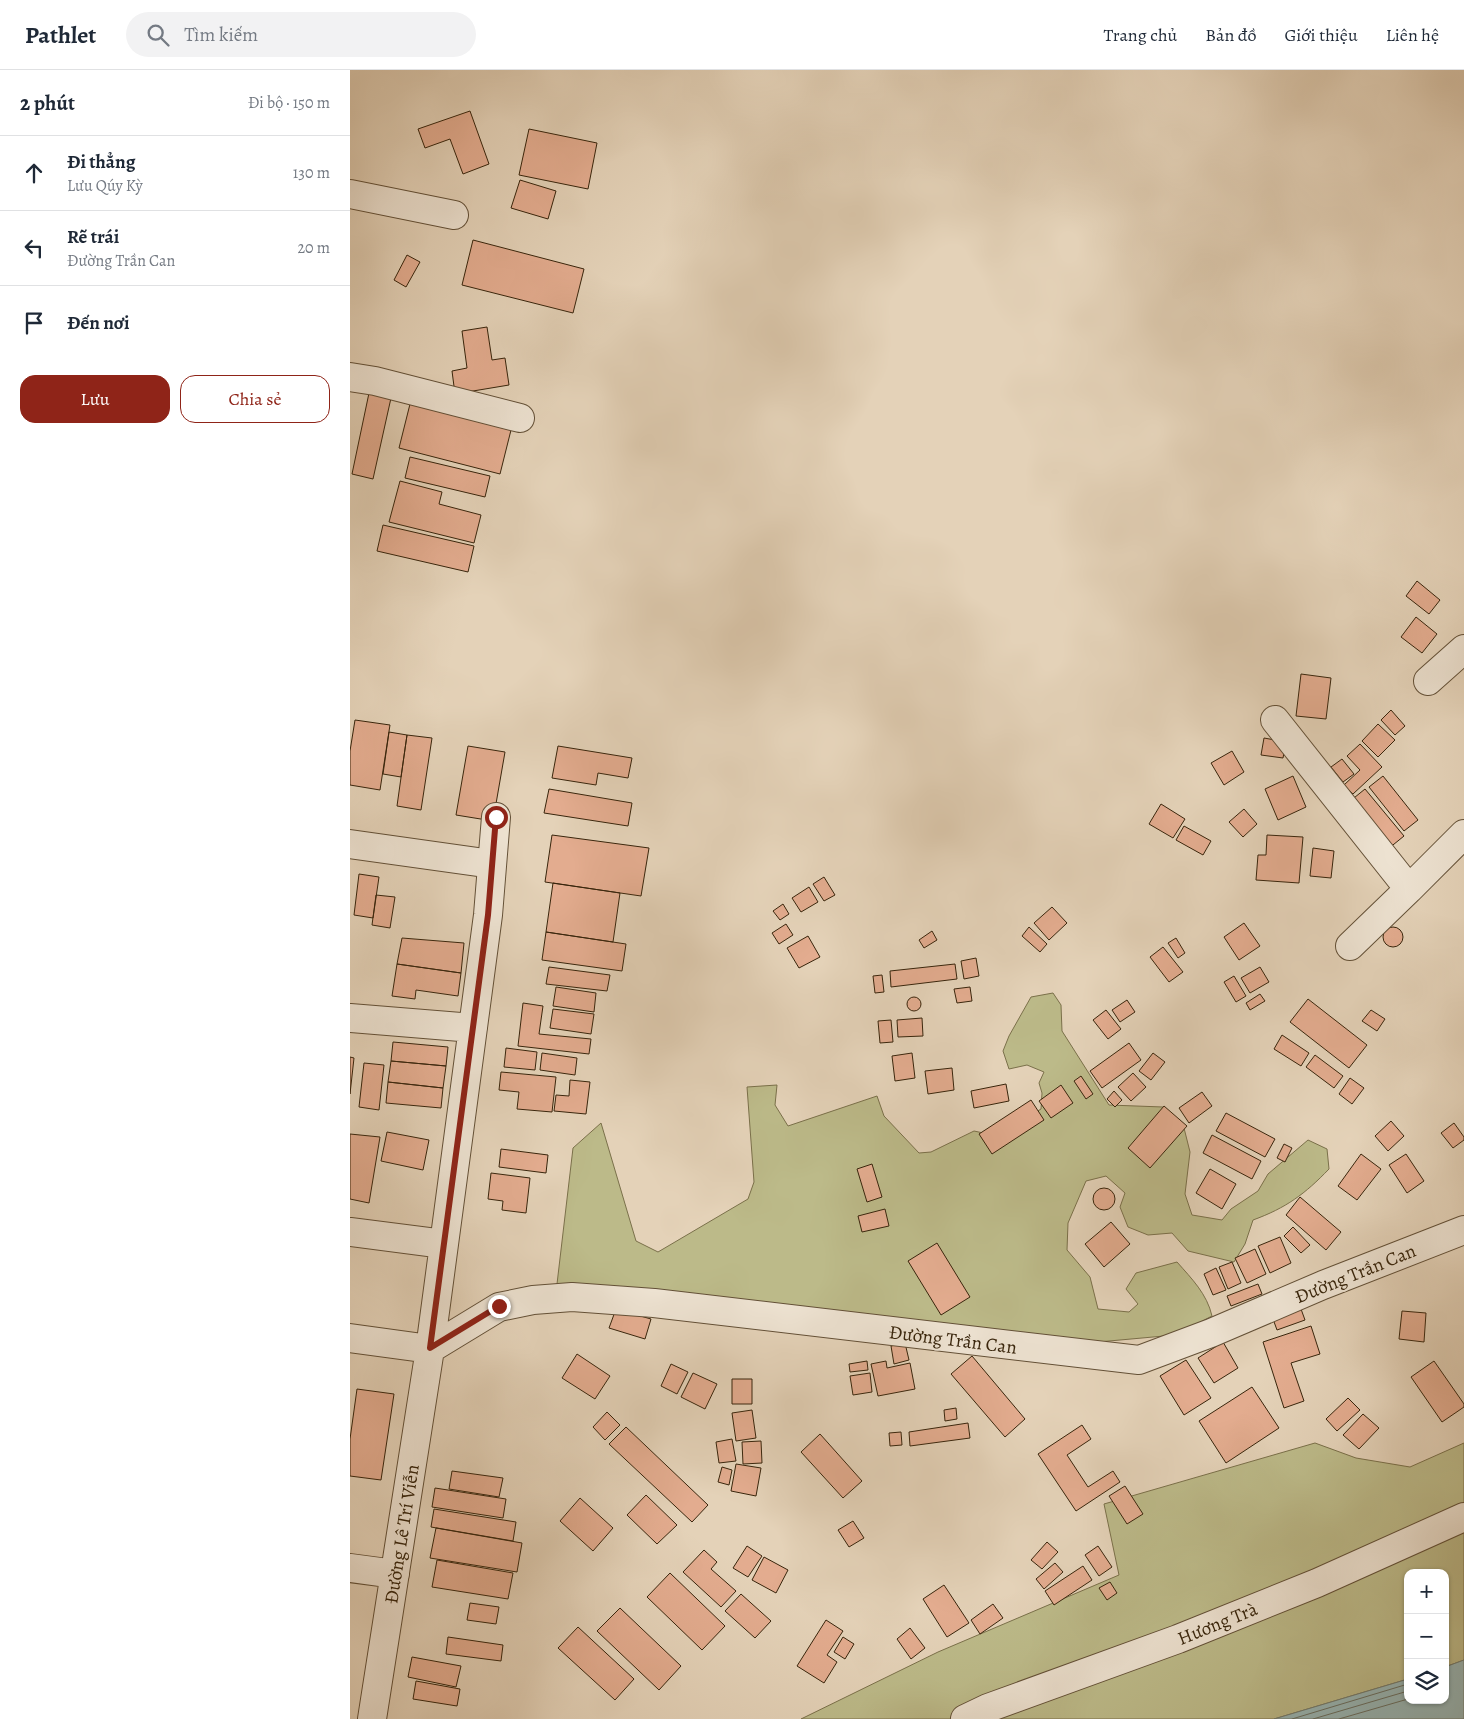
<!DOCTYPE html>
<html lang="vi">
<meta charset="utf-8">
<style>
:root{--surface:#fff;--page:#f2f2f3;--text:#1f2937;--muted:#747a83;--line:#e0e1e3;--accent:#8f2418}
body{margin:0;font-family:Alegreya,serif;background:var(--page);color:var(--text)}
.controls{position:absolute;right:15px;bottom:15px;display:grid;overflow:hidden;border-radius:10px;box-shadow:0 1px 4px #0004}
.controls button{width:45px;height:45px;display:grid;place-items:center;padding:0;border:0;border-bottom:1px solid var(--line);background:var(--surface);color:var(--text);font:25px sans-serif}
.stop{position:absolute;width:15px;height:15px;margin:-11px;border:4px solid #8f2418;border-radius:50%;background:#fff}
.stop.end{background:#8f2418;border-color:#fff;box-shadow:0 1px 5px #0008}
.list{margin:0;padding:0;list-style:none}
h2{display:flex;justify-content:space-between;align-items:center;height:65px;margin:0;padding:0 20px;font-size:21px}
h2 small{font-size:16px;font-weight:400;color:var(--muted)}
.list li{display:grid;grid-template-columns:32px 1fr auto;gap:15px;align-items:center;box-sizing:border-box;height:75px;padding:0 20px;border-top:1px solid var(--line)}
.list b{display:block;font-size:19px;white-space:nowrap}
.list p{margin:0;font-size:16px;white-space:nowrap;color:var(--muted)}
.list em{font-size:16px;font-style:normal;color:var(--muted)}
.actions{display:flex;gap:10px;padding:15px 20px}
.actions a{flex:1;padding:11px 0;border:1px solid var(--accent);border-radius:15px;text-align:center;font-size:18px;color:var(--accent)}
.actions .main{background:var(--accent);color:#fff}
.icon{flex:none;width:28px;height:28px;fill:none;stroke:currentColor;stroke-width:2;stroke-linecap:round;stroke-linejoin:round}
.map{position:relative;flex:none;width:1114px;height:1649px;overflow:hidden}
header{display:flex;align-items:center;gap:30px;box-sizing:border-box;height:70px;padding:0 25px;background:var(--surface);border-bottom:1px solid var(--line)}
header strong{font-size:24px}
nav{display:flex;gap:28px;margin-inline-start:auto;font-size:18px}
.search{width:350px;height:45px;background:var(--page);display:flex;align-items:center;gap:12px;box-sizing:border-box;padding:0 18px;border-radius:28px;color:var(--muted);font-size:19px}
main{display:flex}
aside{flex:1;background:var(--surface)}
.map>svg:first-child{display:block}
.green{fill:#bcba89;stroke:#7a704a}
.water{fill:#97b6b6;stroke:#717c72}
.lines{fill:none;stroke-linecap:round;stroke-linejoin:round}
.shore{stroke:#686e61;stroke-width:1}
.building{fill:#e3ac8f;stroke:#38250c}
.minor-casing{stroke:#635037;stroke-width:30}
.minor{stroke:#ede2d1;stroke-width:28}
.route{stroke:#8f2418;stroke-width:6}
.labels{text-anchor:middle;stroke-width:4;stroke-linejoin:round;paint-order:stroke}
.street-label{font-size:19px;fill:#38250c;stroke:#ede2d1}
</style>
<header>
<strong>Pathlet</strong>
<div class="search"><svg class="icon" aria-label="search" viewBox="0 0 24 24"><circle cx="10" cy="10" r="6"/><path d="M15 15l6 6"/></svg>Tìm kiếm</div>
<nav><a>Trang chủ</a><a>Bản đồ</a><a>Giới thiệu</a><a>Liên hệ</a></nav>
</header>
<main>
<aside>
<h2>2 phút<small>Đi bộ · 150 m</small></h2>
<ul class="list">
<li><svg class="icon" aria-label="ahead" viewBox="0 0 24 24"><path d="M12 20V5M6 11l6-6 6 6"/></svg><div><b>Đi thẳng</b><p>Lưu Qúy Kỳ</p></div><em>130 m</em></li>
<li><svg class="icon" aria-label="left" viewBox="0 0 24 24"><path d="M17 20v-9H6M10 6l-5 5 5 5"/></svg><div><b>Rẽ trái</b><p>Đường Trần Can</p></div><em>20 m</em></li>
<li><svg class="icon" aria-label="arrive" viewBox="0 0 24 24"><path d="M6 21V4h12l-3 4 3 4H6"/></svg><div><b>Đến nơi</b></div></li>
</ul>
<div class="actions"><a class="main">Lưu</a><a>Chia sẻ</a></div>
</aside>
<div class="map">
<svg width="1114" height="1649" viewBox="0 0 1114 1649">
<rect width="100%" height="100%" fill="#e4d2b8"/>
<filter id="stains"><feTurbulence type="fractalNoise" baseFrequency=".004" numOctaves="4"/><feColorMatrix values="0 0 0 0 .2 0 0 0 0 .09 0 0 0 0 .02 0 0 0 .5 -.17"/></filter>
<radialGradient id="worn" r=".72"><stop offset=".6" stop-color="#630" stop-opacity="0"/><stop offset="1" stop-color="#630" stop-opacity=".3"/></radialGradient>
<!-- green -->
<path class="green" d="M703,923L711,935L712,961L759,1035L813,1037L834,1058L840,1082L835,1124L842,1145L872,1150L881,1139L908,1121L918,1104L958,1070L977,1079L979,1099C955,1124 936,1138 903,1150L895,1174L884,1192L838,1181L822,1163L798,1165L778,1157L770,1137L775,1123L756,1106L736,1111L718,1153L717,1180L740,1207L748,1239L779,1242L788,1234L776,1219L786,1203L827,1192C842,1209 857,1224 862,1246L825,1265L726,1274L223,1220L207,1214L223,1078L251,1053L286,1171L308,1182L398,1129L404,1112L397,1017L427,1015L425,1035L438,1056L527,1026L534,1046L569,1083L581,1082L624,1061L652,1067L673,1050L691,1039L692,1023L689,1013L694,1002L677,995L659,999L653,981L659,966L681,927Z
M965,1373L1006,1388L1060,1397L1114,1373V1590L1095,1597V1503H1058V1609L924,1649H451L588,1582L769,1505L754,1434Z"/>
<!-- water -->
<path class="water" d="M1114,1590V1649H924L1058,1609V1630H1095V1597Z"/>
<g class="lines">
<!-- shore -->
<path class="shore" d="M942,1649L1058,1614
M963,1649L1058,1621
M989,1649L1058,1629"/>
</g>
<!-- building -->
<path class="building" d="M120,41L139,94L113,104L100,69L75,78L68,59Z
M179,59L247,73L238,119L169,105Z
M170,110L206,121L198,149L161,138Z
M123,170L234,199L223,243L112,215Z
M57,185L70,192L56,217L44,210Z
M137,257L142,290L155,288L159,315L105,324L102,301L117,298L112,261Z
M19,323L41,328L23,409L2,404Z
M60,334L161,360L150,404L49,378Z
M60,387L140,406L135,427L55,408Z
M50,411L92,422L89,434L131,445L124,473L39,452Z
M33,455L124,476L118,502L27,481Z
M1067,511L1090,530L1079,544L1056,526Z
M1066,547L1087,564L1072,583L1051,567Z
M951,604L981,608L976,649L946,646Z
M1041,640L1055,656L1045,665L1031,650Z
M5,650L40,655L30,720L0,715V681Z
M1028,654L1045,670L1028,687L1012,671Z
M39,662L57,665L51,707L33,704Z
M57,665L82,668L71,740L47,736Z
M914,668L936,672L933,688L911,685Z
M1010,674L1032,697L1003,724L994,715L1010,700L997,686Z
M118,676L155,682L143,751L106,745Z
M208,676L282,688L278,708L248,703L246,715L202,708Z
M882,681L894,702L874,715L861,693Z
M992,689L1004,704L993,712L981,697Z
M943,706L956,737L928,750L915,719Z
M1033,706L1068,750L1054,761L1019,717Z
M199,719L282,733L278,756L194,743Z
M1015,719L1054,766L1038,779L999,732Z
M811,734L835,749L823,768L799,754Z
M894,739L907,754L893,767L879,752Z
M834,756L861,771L853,785L826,770Z
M202,765L299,778L291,826L195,812Z
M917,765L953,767L949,813L906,810L908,785H916Z
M963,778L984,781L981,808L960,806Z
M9,804L29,807L23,848L4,845Z
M474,807L485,825L474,831L463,814Z
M203,813L270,823L263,872L196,862Z
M459,817L468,832L451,842L442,828Z
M26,825L45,827L40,858L22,855Z
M433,834L439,844L430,850L423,841Z
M702,837L717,853L699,870L684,853Z
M894,853L910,876L889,890L874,867Z
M436,854L443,865L429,874L422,863Z
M679,857L697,874L690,882L672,866Z
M1033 867a10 10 0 1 1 20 0a10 10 0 1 1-20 0Z
M582,861L587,870L574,878L569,870Z
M196,862L276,874L272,901L192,890Z
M458,866L470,887L449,898L437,878Z
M52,868L114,873L111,903L47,894Z
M826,868L835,883L828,888L818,873Z
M813,877L833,902L819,912L800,887Z
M626,888L629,906L614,909L611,891Z
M47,894L111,903L108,926L66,920L65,929L42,926Z
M605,894L607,909L541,917L540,901Z
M199,897L260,905L257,921L196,914Z
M910,897L919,912L900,923L891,908Z
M532,905L534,922L525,923L523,906Z
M884,906L896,926L886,932L874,912Z
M206,917L246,923L244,942L203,936Z
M620,917L622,931L607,933L604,919Z
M910,924L915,931L900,940L896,933Z
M557 934a7 7 0 1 1 14 0a7 7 0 1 1-14 0Z
M958,929L1017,975L999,998L940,952Z
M777,930L785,942L770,952L762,940Z
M173,933L193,936L189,964L241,969L239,984L168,976Z
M203,939L244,944L241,964L200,958Z
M756,940L771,959L758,969L743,950Z
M1021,940L1035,949L1027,961L1012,951Z
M572,948L573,966L548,967L547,950Z
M541,950L543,972L530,973L528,951Z
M932,965L959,983L951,996L924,979Z
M43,972L98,977L96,996L41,991Z
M779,973L791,990L752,1018L740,1001Z
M156,978L187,982L185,1000L154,997Z
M192,983L227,988L225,1005L190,1000Z
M562,983L565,1008L545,1011L542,986Z
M803,983L815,992L801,1010L789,1001Z
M965,985L993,1006L984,1018L956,997Z
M0,987L4,988L0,1024Z
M41,991L96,996L93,1018L38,1012Z
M14,993L34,995L29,1040L9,1037Z
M602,998L604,1020L578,1024L575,1001Z
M151,1002L206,1007L202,1042L167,1039L169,1022L149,1020Z
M783,1003L796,1017L781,1031L768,1017Z
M731,1006L743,1024L736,1029L724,1011Z
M1000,1008L1014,1018L1002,1034L989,1024Z
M220,1010L240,1012L236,1044L204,1041L206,1025L219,1026Z
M38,1012L93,1018L91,1038L36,1033Z
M656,1014L659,1031L624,1038L621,1021Z
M711,1015L723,1033L701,1048L689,1031Z
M764,1021L772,1030L765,1037L757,1029Z
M852,1022L862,1036L839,1053L829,1038Z
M681,1030L694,1050L642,1084L629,1064Z
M814,1036L837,1056L800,1098L778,1078Z
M876,1043L925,1069L915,1087L866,1061Z
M1041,1051L1054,1066L1038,1081L1025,1066Z
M1104,1053L1114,1067V1070L1103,1078L1091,1063Z
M37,1062L79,1070L73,1100L31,1091Z
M0,1064L30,1067L19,1133L0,1129Z
M862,1065L911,1091L902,1109L853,1083Z
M934,1074L942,1078L935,1092L927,1088Z
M151,1079L198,1085L196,1103L149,1097Z
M1011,1084L1031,1099L1007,1130L988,1116Z
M1056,1084L1074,1111L1057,1123L1039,1095Z
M522,1094L532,1127L517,1132L507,1099Z
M860,1099L886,1114L872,1139L846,1123Z
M141,1103L180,1108L176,1143L152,1140L153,1131L138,1129Z
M743 1129a11 11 0 1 1 22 0a11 11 0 1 1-22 0Z
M950,1127L991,1162L976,1180L936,1145Z
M535,1139L539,1156L512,1162L508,1146Z
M761,1152L780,1174L754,1197L735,1174Z
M943,1157L960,1175L951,1183L934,1166Z
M930,1167L941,1193L920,1203L908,1176Z
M587,1173L620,1227L591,1245L558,1191Z
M905,1179L916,1204L897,1213L885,1188Z
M882,1192L891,1213L878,1219L869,1197Z
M866,1198L876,1220L863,1225L854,1204Z
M908,1214L912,1224L881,1236L877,1226Z
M266,1239L301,1249L295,1269L259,1258Z
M951,1239L955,1250L927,1260L923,1249Z
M1052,1241L1076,1243L1074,1272L1049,1269Z
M961,1256L970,1284L941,1293L954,1331L934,1338L913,1272Z
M873,1272L888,1298L864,1313L848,1288Z
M555,1273L559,1290L544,1294L541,1276Z
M227,1284L260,1306L245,1329L212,1308Z
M622,1286L675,1349L655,1367L601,1304Z
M836,1290L861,1328L834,1345L810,1306Z
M517,1291L518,1300L500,1302L499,1294Z
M536,1291L537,1298L560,1293L565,1319L528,1326L521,1294Z
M1084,1291L1114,1334V1337L1092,1352L1061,1307Z
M321,1294L338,1302L327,1324L311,1316Z
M343,1303L367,1314L355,1339L331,1327Z
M520,1303L522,1322L503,1325L500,1306Z
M382,1309H402V1334H382Z
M902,1317L929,1358L876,1393L849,1351Z
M7,1319L44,1324L31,1410L0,1406V1369Z
M998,1328L1010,1340L987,1361L976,1349Z
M606,1338L607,1349L595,1351L594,1340Z
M402,1340L406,1368L386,1371L382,1343Z
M257,1342L270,1355L255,1370L243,1357Z
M1013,1344L1029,1358L1009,1379L993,1365Z
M618,1353L620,1368L560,1376L559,1362Z
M732,1355L741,1369L717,1385L738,1417L763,1401L770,1412L726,1441L688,1384Z
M276,1357L358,1435L342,1452L259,1374Z
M551,1362L552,1375L540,1376L539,1363Z
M470,1364L512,1411L493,1428L451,1382Z
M382,1369L386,1391L369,1393L366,1372Z
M411,1371L412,1393L393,1394L392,1372Z
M386,1394L411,1398L406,1426L381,1421Z
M372,1397L382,1400L379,1415L368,1412Z
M102,1401L153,1408L149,1427L99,1419Z
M775,1416L793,1444L777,1454L759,1426Z
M85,1418L156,1429L153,1448L82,1437Z
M296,1425L327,1455L307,1474L277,1445Z
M230,1428L263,1458L243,1481L210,1451Z
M84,1439L166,1452L163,1471L81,1457Z
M503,1451L514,1468L499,1477L488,1460Z
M86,1458L172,1473L167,1502L80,1488Z
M697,1472L708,1482L692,1499L681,1490Z
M397,1476L412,1486L398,1507L383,1498Z
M748,1476L762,1497L749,1506L735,1485Z
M354,1480L367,1492L361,1499L386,1521L371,1537L333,1502Z
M414,1487L438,1500L426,1523L402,1510Z
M87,1490L163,1503L158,1529L82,1517Z
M705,1493L713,1502L694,1519L686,1509Z
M733,1496L742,1510L704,1535L695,1521Z
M320,1503L375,1556L352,1580L297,1527Z
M760,1512L767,1523L757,1530L749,1518Z
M594,1515L619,1553L597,1567L573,1529Z
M391,1524L421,1551L405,1568L375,1541Z
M120,1533L149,1537L146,1554L117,1550Z
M643,1534L653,1548L630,1564L621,1550Z
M270,1538L331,1596L309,1620L247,1561Z
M476,1550L493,1561L477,1585L487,1592L474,1613L447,1596Z
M228,1557L284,1609L265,1630L208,1578Z
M560,1558L575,1578L561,1589L547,1569Z
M98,1567L153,1575L151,1591L96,1584Z
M493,1567L504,1574L495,1589L484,1582Z
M62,1587L111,1596L106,1617L58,1607Z
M66,1611L110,1619L107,1636L63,1629Z"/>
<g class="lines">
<defs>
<path id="minor" d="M0,124L104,145
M0,307L25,311L170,348
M1078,611L1114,579
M925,650L1059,819L1114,764
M0,774L142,794
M1000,876L1059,819
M0,948L123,958
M0,1162L94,1174
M0,1268L80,1279
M80,1279L149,1237L183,1230L222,1227L304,1233L789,1290L861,1263L973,1215L1114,1160
M0,1498L45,1504
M22,1649L80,1279L138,845L146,747
M615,1649L638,1638L828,1569L967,1513L1114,1447"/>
</defs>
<!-- minor casing -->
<use href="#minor" class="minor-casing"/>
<!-- minor -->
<use href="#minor" class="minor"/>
</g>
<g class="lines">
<!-- route -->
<path class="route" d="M146,747L138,845L80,1278L149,1236"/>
</g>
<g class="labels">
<!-- street labels -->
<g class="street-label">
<text transform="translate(1005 1203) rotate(-22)" y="7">Đường Trần Can</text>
<text transform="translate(603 1269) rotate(7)" y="7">Đường Trần Can</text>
<text transform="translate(51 1464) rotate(-81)" y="7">Đường Lê Trí Viễn</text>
<text transform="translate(867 1553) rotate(-22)" y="7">Hương Trà</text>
</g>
</g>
<rect width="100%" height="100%" filter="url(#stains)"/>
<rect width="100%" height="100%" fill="url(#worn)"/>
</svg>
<div class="controls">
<button>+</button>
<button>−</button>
<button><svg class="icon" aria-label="layers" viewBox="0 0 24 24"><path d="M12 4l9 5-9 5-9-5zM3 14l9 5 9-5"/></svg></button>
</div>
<div class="stop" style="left:146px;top:747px"></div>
<div class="stop end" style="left:149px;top:1236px"></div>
</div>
</main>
